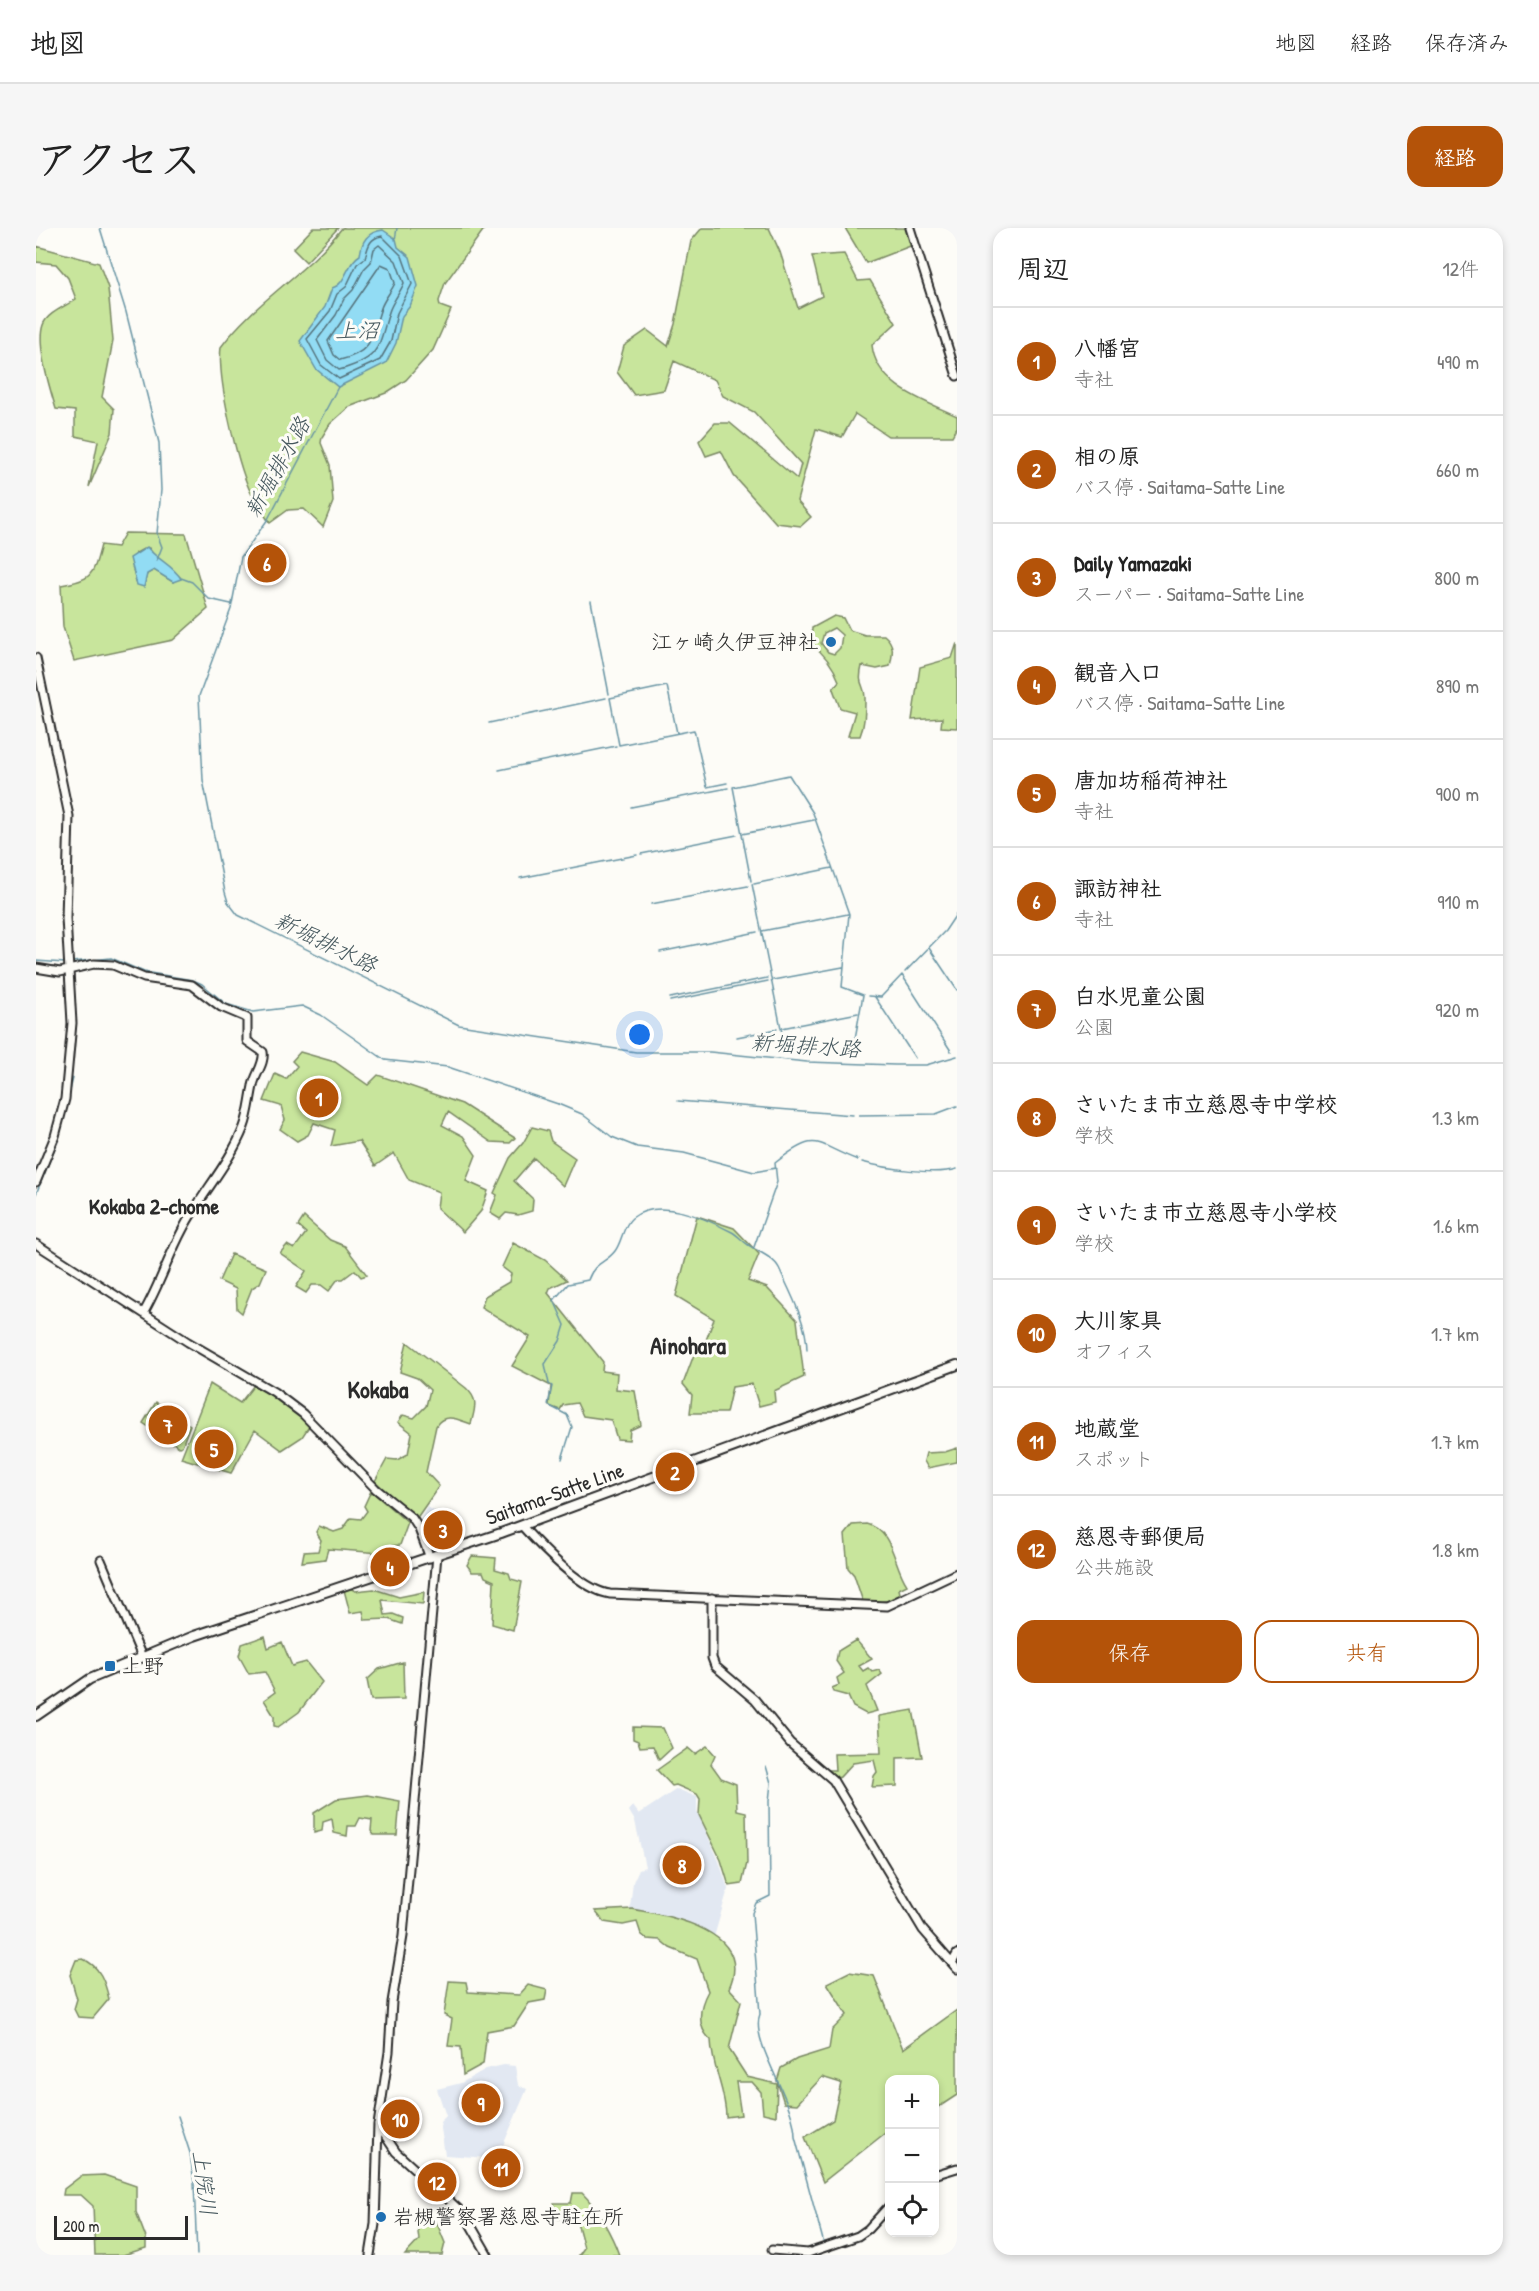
<!DOCTYPE html>
<html lang="ja">
<meta charset="utf-8">
<style>
:root{--surface:#fff;--page:#f6f6f6;--text:#222;--muted:#767676;--line:#e0e0e0;--accent:#b45309}
body{margin:0;font-family:"Patrick Hand","Klee One",sans-serif;background:var(--page);color:var(--text)}
.controls{position:absolute;right:18px;bottom:18px;display:grid;overflow:hidden;border-radius:12px;box-shadow:0 3px 9px #0003}
.controls button{width:54px;height:54px;display:grid;place-items:center;padding:0;border:0;border-bottom:2px solid var(--line);background:var(--surface);color:var(--text);font:30px sans-serif}
.scale{position:absolute;left:18px;bottom:15px;width:134px;box-sizing:border-box;padding-left:6px;border:3px solid #2b2b2b;border-top:0;font-size:16px;line-height:21px;white-space:nowrap;color:#2b2b2b;-webkit-text-stroke:4px #fdfcf7;paint-order:stroke}
.you{position:absolute;left:604px;top:807px;width:21px;height:21px;margin:-15px;border:4px solid #fff;border-radius:50%;background:#1a73e8;box-shadow:0 0 0 9px #1a73e833}
.badge{display:grid;place-items:center;width:39px;height:39px;border-radius:50%;background:var(--accent);color:#fff;font-size:20px;font-weight:700}
.pin{position:absolute;translate:-50% -50%;border:3px solid #fff;box-shadow:0 2px 6px #0006}
.list{margin:0;padding:0;list-style:none}
h2{display:flex;justify-content:space-between;align-items:center;height:78px;margin:0;padding:0 24px;font-size:26px}
h2 small{font-size:20px;font-weight:400;color:var(--muted)}
.list li{display:grid;grid-template-columns:39px 1fr auto;gap:18px;align-items:center;box-sizing:border-box;height:108px;padding:0 24px;border-top:2px solid var(--line)}
.list b{display:block;font-size:22px;white-space:nowrap}
.list p{margin:0;font-size:20px;white-space:nowrap;color:var(--muted)}
.list em{font-size:20px;font-style:normal;color:var(--muted)}
.actions{display:flex;gap:12px;padding:18px 24px}
.actions a{flex:1;padding:14px 0;border:2px solid var(--accent);border-radius:18px;text-align:center;font-size:21px;color:var(--accent)}
.actions .main{background:var(--accent);color:#fff}
.icon{flex:none;width:33px;height:33px;fill:none;stroke:currentColor;stroke-width:2;stroke-linecap:round;stroke-linejoin:round}
.map{position:relative;flex:none;width:921px;height:2027px;overflow:hidden;border-radius:18px}
header{display:flex;align-items:center;gap:36px;box-sizing:border-box;height:84px;padding:0 30px;background:var(--surface);border-bottom:2px solid var(--line)}
header strong{font-size:28px}
nav{display:flex;gap:33px;margin-inline-start:auto;font-size:21px}
.intro{display:flex;align-items:center;justify-content:space-between;box-sizing:border-box;height:144px;padding:0 36px}
h1{margin:0;font-size:42px}
.button{padding:15px 27px;border-radius:18px;background:var(--accent);color:#fff;font-size:21px;font-weight:700}
main{display:flex;gap:36px;padding:0 36px}
aside{flex:1;background:var(--surface);border-radius:18px;box-shadow:0 3px 9px #0003}
.map>svg:first-child{display:block}
.built{fill:#e2e8f2}
.green{fill:#c8e59c;stroke:#7a8864;stroke-width:1.5;fill-rule:evenodd}
.water{fill:#92dcf4;stroke:#6995a4;stroke-width:1.5}
.lines{fill:none;stroke-linecap:round;stroke-linejoin:round}
.shore{stroke:#54727b;stroke-width:1.5}
.stream{stroke:#6995a4;stroke-width:1.5}
.secondary-casing{stroke:#2b2b2b;stroke-width:11}
.primary-casing{stroke:#2b2b2b;stroke-width:12}
.secondary{stroke:#fdfcf7;stroke-width:7}
.primary{stroke:#fdfcf7;stroke-width:8}
.poi-dot{fill:#1f6fb2;stroke:#fdfcf7;stroke-width:2}
.labels{text-anchor:middle;stroke-width:6;stroke-linejoin:round;paint-order:stroke}
.poi-label{font-size:21px;fill:#2b2b2b;stroke:#fdfcf7;text-anchor:start}
.street-label{font-size:21px;fill:#2b2b2b;stroke:#fdfcf7}
.water-label{font-size:22px;font-style:italic;fill:#45575d;stroke:#fdfcf7}
.neighbourhood-label{font-size:22px;font-weight:bold;fill:#2b2b2b;stroke:#fdfcf7}
.quarter-label{font-size:24px;font-weight:bold;fill:#2b2b2b;stroke:#fdfcf7}
</style>
<header>
<strong>地図</strong>
<nav><a>地図</a><a>経路</a><a>保存済み</a></nav>
</header>
<div class="intro"><h1>アクセス</h1><a class="button">経路</a></div>
<main>
<div class="map">
<svg width="921" height="2027" viewBox="0 0 921 2027">
<rect width="100%" height="100%" fill="#fdfcf7"/>
<filter id="ink" filterUnits="userSpaceOnUse"><feTurbulence type="fractalNoise" baseFrequency=".0167" numOctaves="2"/><feDisplacementMap in="SourceGraphic" scale="12" xChannelSelector="R" yChannelSelector="G"/><feConvolveMatrix kernelMatrix="1 2 1 2 8 2 1 2 1" color-interpolation-filters="sRGB"/></filter>
<g filter="url(#ink)">
<!-- built -->
<path class="built" d="M391,1279L402,1285L400,1295L416,1299L413,1317L397,1323L394,1321L383,1294Z
M641,1561L661,1569V1584L683,1633L692,1661L678,1709L596,1683L594,1679L597,1654L603,1641L609,1639L599,1593L593,1583L597,1578L603,1586Z
M468,1837L479,1838L482,1857L491,1861L462,1929L454,1927L453,1930L409,1927L404,1894L410,1888L401,1861L425,1855L450,1841Z"/>
<!-- green -->
<path class="green" d="M277,0H302L270,34L257,21Z
M306,0H449L409,55L403,73L404,78L415,82L397,122L370,152L350,165L313,179L294,196L286,209L285,215L294,237L297,274L287,299L268,281L252,282L234,295C227,285 220,275 214,263C201,234 181,151 185,119C218,74 271,45 306,0Z
M666,0H733L744,24L762,80L786,68L776,28L808,26L822,53L834,52L860,95L836,117C840,158 889,173 921,188V199L916,208H852L819,186L806,209L780,201L761,273L775,289L765,298L740,295L698,248L685,223L670,228L663,213L679,195H694L761,251L765,236L718,184L687,168L679,152L638,133L628,162L598,167L581,144L588,118L611,102L632,118L639,96L655,13Z
M809,0H870L877,17L830,35Z
M0,18L63,35L72,60L77,113L66,169L78,181L76,205L53,259L62,213L39,208V183L20,181C14,161 0,117 7,97C11,85 30,78 40,71L32,50L20,36L0,34Z
M89,305L150,306L172,381L137,412L38,433L27,399L25,357C57,352 57,347 65,317L81,319ZM109,320H113L119,329L144,349L137,354L118,342L111,346L109,352L100,353L96,337L100,325Z
M798,388L807,390L813,402L829,407H848C859,416 857,425 854,438L841,441L826,438C821,459 829,455 829,470C829,484 829,496 824,508H812L819,484L804,480L797,461L803,453C797,437 789,426 775,416L776,400ZM798,400L806,407L804,420L798,426L792,424L785,415L788,405Z
M921,415V500L905,499L906,490L876,492L884,439L916,430Z
M264,824L299,834L332,857L342,847L426,876L479,910L474,915L455,914L412,884L406,897L427,908L440,927L430,953L452,963L445,983L427,1004L401,980L403,964L373,952L358,925L339,938L323,913L295,918L299,902L278,895L272,907L261,913L244,901L249,892L245,878L228,873L239,846L250,851L261,838L256,833Z
M496,899L512,903L515,913L539,930L527,958L498,930L478,953L497,971L496,983L482,987L470,985L464,991L454,985L461,967L458,965L474,930L487,915Z
M661,988L698,1000L723,1026L712,1053L731,1060L761,1092L768,1149L738,1163L739,1174L723,1178L716,1156L696,1159L690,1185H654L656,1167L647,1156L659,1124L667,1120L678,1091L640,1068Z
M268,989L294,1012L309,1018L331,1047L325,1049L319,1042L307,1051H302L293,1063L285,1057H276L270,1065L260,1059L270,1043L244,1025L251,1017L258,1021L270,1005L262,998Z
M477,1015L509,1032L531,1052L514,1060L512,1065L567,1134L566,1143L581,1145L580,1161L599,1163L605,1197L594,1202L593,1212L581,1211L575,1192L547,1188L541,1175L527,1177L524,1182L513,1178L515,1158L476,1138L494,1109L445,1079L449,1068L473,1054L475,1046L466,1039Z
M195,1026L230,1041L224,1055L216,1060L206,1085L201,1081L200,1061L183,1053Z
M371,1114L430,1160C443,1172 439,1180 435,1196C423,1192 408,1184 400,1198L390,1244L403,1258L380,1291L339,1253L351,1231L361,1232L372,1226L376,1205L362,1194L367,1187L378,1190L390,1178L394,1162L381,1150L364,1144Z
M174,1156L204,1175L218,1157L241,1171L274,1197L266,1209L246,1222L219,1202L195,1245L145,1230Z
M120,1174L154,1197L146,1218L143,1219L107,1195Z
M921,1220V1234L892,1240L888,1233L890,1225L909,1224Z
M335,1263L372,1295L364,1317L347,1319L345,1325L292,1321L289,1331L266,1334L268,1324L282,1323L285,1312L280,1304L283,1298L298,1304L307,1301L315,1290L325,1291L331,1283L328,1278Z
M831,1296C858,1303 857,1337 871,1357L863,1361L865,1370L828,1377L818,1347L812,1340L809,1307L817,1297Z
M436,1328L460,1330L459,1341L473,1345L475,1351L486,1354L477,1402L456,1396L458,1353L449,1349L447,1344H436L431,1337Z
M314,1360L319,1363L338,1361L363,1369L388,1364L387,1376L346,1372L349,1387L357,1386L367,1390L366,1396L352,1391L329,1392L327,1383L314,1385L308,1362Z
M229,1408L232,1420L246,1414L256,1438L270,1434L286,1454L263,1484L242,1499L238,1498V1488L228,1472L239,1464L229,1444L213,1446L203,1428L206,1416Z
M820,1412L836,1431L823,1438L827,1443L832,1440L836,1444L843,1442L846,1446L831,1458L841,1483L830,1486L817,1479L812,1468L797,1464L796,1460L803,1457L801,1450L808,1445L800,1433L802,1423Z
M367,1434L368,1471L335,1472L331,1452L343,1441Z
M877,1482L886,1529L861,1530V1558L836,1559L838,1548L841,1544L838,1532L817,1535L804,1549L799,1551L790,1542H799L798,1526L845,1525L843,1488Z
M597,1499L627,1500L636,1520L623,1532L617,1518L604,1519L602,1513L597,1511Z
M671,1518L679,1527L675,1536L685,1550L700,1556L701,1582L710,1584L711,1635L706,1656L693,1658L685,1632L663,1587L664,1571L661,1566L640,1557L636,1558L621,1542L652,1520L659,1526Z
M332,1567L364,1573L361,1607H338L335,1603L336,1592L324,1590L320,1598H312L311,1608L298,1605L296,1591L287,1594L286,1603L278,1605V1585L300,1571Z
M596,1681C634,1688 719,1703 693,1760L705,1773L693,1821L711,1849L741,1856L740,1888L727,1885L725,1864L716,1854H700L705,1887L690,1889C690,1863 676,1840 675,1812C660,1799 663,1779 672,1763L661,1731L634,1720L624,1712L611,1711L605,1706L601,1694L587,1697L568,1694L559,1683Z
M47,1731C64,1738 69,1754 73,1771L57,1790L42,1789L38,1781L41,1771L34,1747L40,1732Z
M813,1744L838,1748L867,1821L921,1782V1867L901,1880L899,1889L898,1852H854L853,1902L787,1954L769,1909L797,1892L805,1855L786,1849L761,1876L748,1875L741,1853L745,1840L761,1831L793,1821L796,1802L811,1787L791,1755Z
M413,1753L430,1754L432,1764L483,1767L492,1757L511,1762L509,1772L493,1775L478,1798L451,1803L447,1836L427,1847L425,1819L412,1818L416,1791L408,1787Z
M68,1947L100,1958V1984L110,2010V2020L87,2027H59L57,1978L45,1967H27L28,1961L45,1948Z
M537,1965H546C560,1978 577,2009 583,2027H543L548,2020L540,1990L516,1991L518,1975H535Z
M400,1993L409,2015L406,2027H369L383,2012L381,1996Z"/>
<!-- water -->
<path class="water" d="M347,2L360,11L362,19L374,29L382,58L374,78L366,88L360,115L350,135L302,159L280,141L264,113L289,79L296,60C311,56 310,35 324,27C326,13 331,4 347,2Z
M111,319C120,331 138,338 145,351L137,354L118,342L111,346L108,359L101,357L94,330Z"/>
<g class="lines">
<!-- shore -->
<path class="shore" d="M346,8L366,28L376,56L361,85L355,113L344,132L303,151L285,137L271,111L294,83L301,66L310,59L321,36L329,30C332,19 333,10 346,8Z
M343,17L360,33L368,55C364,65 356,74 353,84C342,120 345,130 303,142L291,132L281,112L300,87L308,71L317,62L328,41L335,34L338,21Z
M345,36L354,40L359,55C355,64 348,71 345,80C335,108 339,123 304,132L298,127L292,113C310,87 327,62 345,36Z"/>
<!-- stream -->
<path class="stream" d="M64,0L90,84L123,215L125,262L121,306L126,319L121,332
M359,12L361,0
M302,159L232,291L205,329L195,381L163,468L167,552L189,664L192,674L202,687L423,797L600,824H674L771,834L859,837H890L921,828
M145,350L156,354L173,371L195,376
M555,373L573,466
M453,495L570,470
M641,505L631,458L574,470L583,517L658,502L671,559L691,555
M463,542L580,518
M595,579L692,560
M706,606L778,592
M605,626L701,607
M484,650L601,627
M715,653L697,559L753,547L777,585L813,686L806,759L827,767L816,827
M716,656L750,825
M718,656L796,640
M615,676L712,658
M726,703L812,686
M893,720L921,762
M624,724L721,704
M0,733L29,735
M36,734L75,730L108,744L157,752L166,756L190,776L217,784L266,778L285,787L349,832L412,839L522,876L546,886L576,909L601,919L648,925L718,944L740,940
M869,744L909,703L921,685
M737,752L807,739
M832,768L845,769L866,747L915,823
M839,769L879,830
M634,770L731,750
M634,773L732,753
M746,800L822,785
M701,809L741,801
M642,873L817,887
M823,887L900,886L921,878
M826,934C848,940 899,948 921,941
M0,966L23,910L37,850
M718,1019L741,954L739,935C783,901 778,916 822,932
M526,1231L536,1199L531,1187L512,1177L516,1158L513,1156L509,1136L524,1113L529,1097L518,1072L532,1056L552,1052C559,1033 569,1036 579,1023C586,1014 587,997 596,990C623,969 669,990 696,1004C702,1007 707,1014 714,1018C723,1024 738,1030 743,1040C754,1064 771,1095 771,1122
M730,1538L735,1555L733,1573L734,1668L720,1675L716,1685L724,1786C713,1814 759,1871 759,1909L788,2016
M142,1888L154,1925L158,1955L161,2027"/>
<defs>
<path id="secondary" d="M874,0L921,148
M0,430L33,588L30,690L36,795L29,871L19,908L0,954
M0,740L24,744L58,736L77,737L108,750L156,757L185,779L211,790V813L227,824C229,836 219,846 217,858C214,872 213,886 208,899C193,937 165,966 147,1001C132,1029 124,1056 108,1084
M0,1016L152,1114L238,1164L267,1186L340,1261L376,1290L383,1301L394,1330
M486,1298C505,1319 545,1362 574,1366L851,1378L921,1345
M65,1332L106,1429
M676,1370V1430L679,1438L719,1472L754,1515L797,1552L887,1702L921,1741
M916,1735L921,1726
M342,1897L360,1924L429,1987L452,2027
M898,1947L921,1940
M736,2022L772,2025L822,2008L832,2001L854,1977
M334,2027L339,1996L342,1897L353,1824L356,1774L367,1708L401,1327"/>
<path id="primary" d="M0,1488L54,1451L158,1408L465,1305L921,1137"/>
</defs>
<!-- secondary casing -->
<use href="#secondary" class="secondary-casing"/>
<!-- primary casing -->
<use href="#primary" class="primary-casing"/>
<!-- secondary -->
<use href="#secondary" class="secondary"/>
<!-- primary -->
<use href="#primary" class="primary"/>
</g>
</g>
<!-- markers -->
<g class="poi-dot">
<circle cx="795" cy="414" r="6"/>
<rect x="68" y="1432" width="12" height="12" rx="3"/>
<circle cx="345" cy="1989" r="6"/>
</g>
<g class="labels">
<!-- poi labels -->
<g class="poi-label">
<text x="783" y="421" text-anchor="end">江ヶ崎久伊豆神社</text>
<text x="86" y="1445">上野</text>
<text x="357" y="1996">岩槻警察署慈恩寺駐在所</text>
</g>
<!-- street labels -->
<g class="street-label">
<text transform="translate(519 1266) rotate(-20)" y="7">Saitama-Satte Line</text>
</g>
<!-- water labels -->
<g class="water-label">
<text x="321" y="110">上沼</text>
<text transform="translate(241 239) rotate(-61)" y="8">新堀排水路</text>
<text transform="translate(290 714) rotate(26)" y="8">新堀排水路</text>
<text transform="translate(770 817) rotate(4)" y="8">新堀排水路</text>
<text transform="translate(169 1955) rotate(82)" y="8">上院川</text>
</g>
<!-- neighbourhood labels -->
<g class="neighbourhood-label">
<text x="118" y="986">Kokaba 2-chome</text>
</g>
<!-- quarter labels -->
<g class="quarter-label">
<text x="652" y="1126">Ainohara</text>
<text x="342" y="1170">Kokaba</text>
</g>
</g>
</svg>
<div class="controls">
<button>+</button>
<button>−</button>
<button><svg class="icon" aria-label="locate" viewBox="0 0 24 24"><circle cx="12" cy="12" r="6"/><path d="M12 2v4M12 18v4M2 12h4M18 12h4"/></svg></button>
</div>
<div class="scale">200 m</div>
<div class="you"></div>
<div class="pin badge" style="left:283px;top:870px">1</div>
<div class="pin badge" style="left:639px;top:1244px">2</div>
<div class="pin badge" style="left:407px;top:1302px">3</div>
<div class="pin badge" style="left:354px;top:1339px">4</div>
<div class="pin badge" style="left:178px;top:1221px">5</div>
<div class="pin badge" style="left:231px;top:335px">6</div>
<div class="pin badge" style="left:132px;top:1197px">7</div>
<div class="pin badge" style="left:646px;top:1637px">8</div>
<div class="pin badge" style="left:445px;top:1875px">9</div>
<div class="pin badge" style="left:364px;top:1891px">10</div>
<div class="pin badge" style="left:465px;top:1940px">11</div>
<div class="pin badge" style="left:401px;top:1954px">12</div>
</div>
<aside>
<h2>周辺<small>12件</small></h2>
<ul class="list">
<li><span class="badge">1</span><div><b>八幡宮</b><p>寺社</p></div><em>490 m</em></li>
<li><span class="badge">2</span><div><b>相の原</b><p>バス停 · Saitama-Satte Line</p></div><em>660 m</em></li>
<li><span class="badge">3</span><div><b>Daily Yamazaki</b><p>スーパー · Saitama-Satte Line</p></div><em>800 m</em></li>
<li><span class="badge">4</span><div><b>観音入口</b><p>バス停 · Saitama-Satte Line</p></div><em>890 m</em></li>
<li><span class="badge">5</span><div><b>唐加坊稲荷神社</b><p>寺社</p></div><em>900 m</em></li>
<li><span class="badge">6</span><div><b>諏訪神社</b><p>寺社</p></div><em>910 m</em></li>
<li><span class="badge">7</span><div><b>白水児童公園</b><p>公園</p></div><em>920 m</em></li>
<li><span class="badge">8</span><div><b>さいたま市立慈恩寺中学校</b><p>学校</p></div><em>1.3 km</em></li>
<li><span class="badge">9</span><div><b>さいたま市立慈恩寺小学校</b><p>学校</p></div><em>1.6 km</em></li>
<li><span class="badge">10</span><div><b>大川家具</b><p>オフィス</p></div><em>1.7 km</em></li>
<li><span class="badge">11</span><div><b>地蔵堂</b><p>スポット</p></div><em>1.7 km</em></li>
<li><span class="badge">12</span><div><b>慈恩寺郵便局</b><p>公共施設</p></div><em>1.8 km</em></li>
</ul>
<div class="actions"><a class="main">保存</a><a>共有</a></div>
</aside>
</main>
